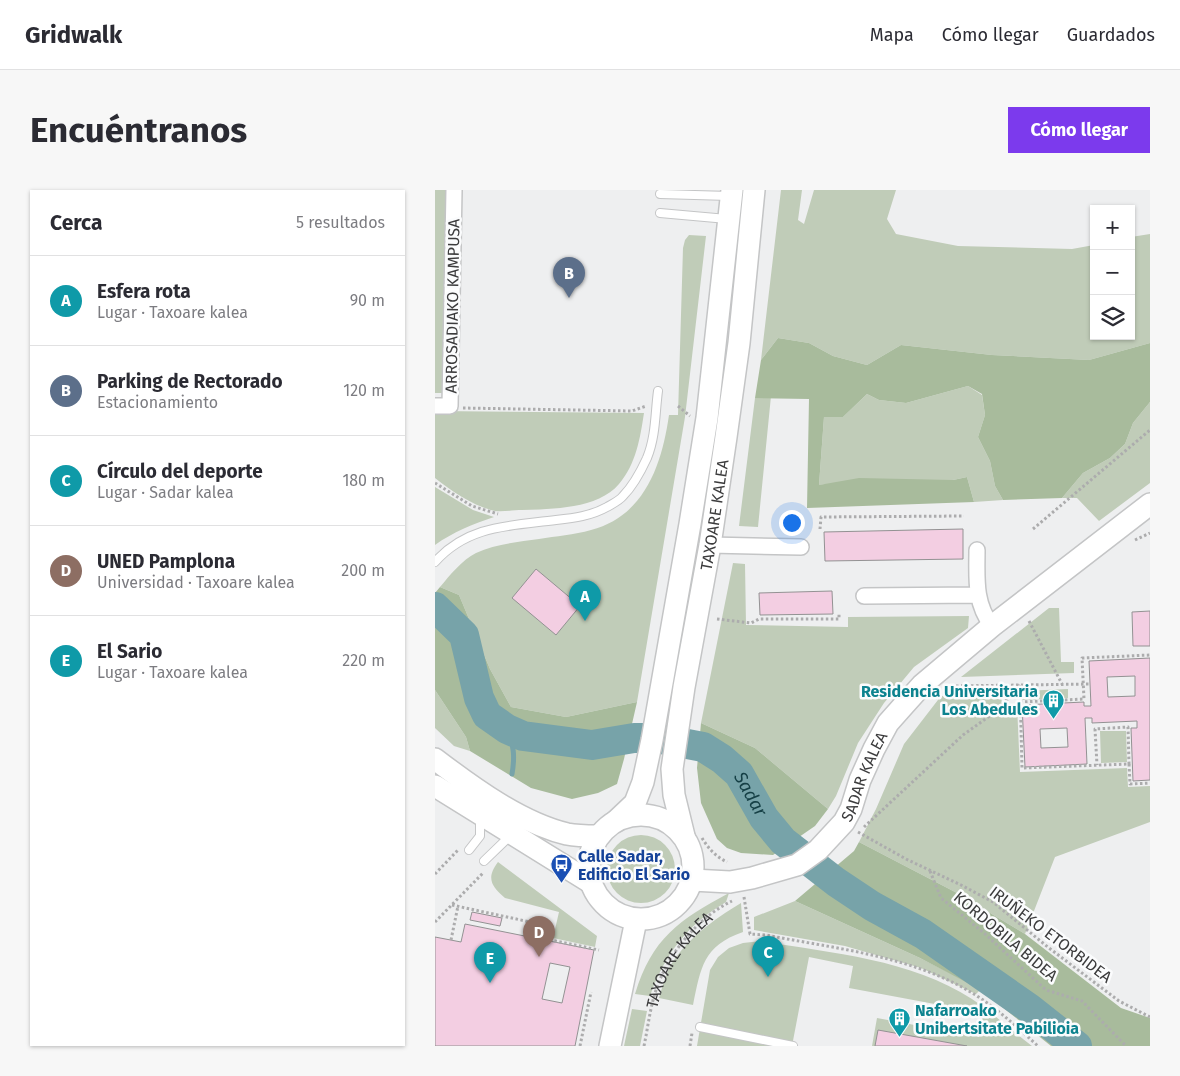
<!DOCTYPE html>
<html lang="es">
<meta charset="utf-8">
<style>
:root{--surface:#fff;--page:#f7f7f7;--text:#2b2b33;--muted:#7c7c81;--line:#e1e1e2;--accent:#7c3aed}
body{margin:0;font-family:"Fira Sans",sans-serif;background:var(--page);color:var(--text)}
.controls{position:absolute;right:15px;top:15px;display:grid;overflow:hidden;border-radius:0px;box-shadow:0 1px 4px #0004}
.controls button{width:45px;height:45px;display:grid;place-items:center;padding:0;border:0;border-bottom:1px solid var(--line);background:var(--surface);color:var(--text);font:25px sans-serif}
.you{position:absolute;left:356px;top:332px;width:18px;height:18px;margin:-12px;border:4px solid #fff;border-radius:50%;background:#1a73e8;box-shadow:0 0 0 8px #1a73e833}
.badge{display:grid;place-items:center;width:32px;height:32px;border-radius:50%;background:var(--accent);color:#fff;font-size:16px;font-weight:700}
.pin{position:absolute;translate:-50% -41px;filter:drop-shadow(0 1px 2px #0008)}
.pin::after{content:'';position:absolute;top:26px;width:18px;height:15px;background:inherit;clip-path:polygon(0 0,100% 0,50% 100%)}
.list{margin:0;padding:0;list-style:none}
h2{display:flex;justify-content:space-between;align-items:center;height:65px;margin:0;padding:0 20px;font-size:21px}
h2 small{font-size:16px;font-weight:400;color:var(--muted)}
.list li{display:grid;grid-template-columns:32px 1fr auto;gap:15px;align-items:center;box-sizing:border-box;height:90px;padding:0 20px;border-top:1px solid var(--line)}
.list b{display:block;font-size:19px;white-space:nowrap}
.list p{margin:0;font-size:16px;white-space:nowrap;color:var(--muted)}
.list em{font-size:16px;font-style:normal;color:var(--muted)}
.icon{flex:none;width:28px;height:28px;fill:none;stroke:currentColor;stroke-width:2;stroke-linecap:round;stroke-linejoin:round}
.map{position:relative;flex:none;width:715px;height:856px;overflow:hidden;border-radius:0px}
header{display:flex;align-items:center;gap:30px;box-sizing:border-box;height:70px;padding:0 25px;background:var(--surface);border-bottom:1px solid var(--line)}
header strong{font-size:24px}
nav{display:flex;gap:28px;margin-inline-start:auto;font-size:18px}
.intro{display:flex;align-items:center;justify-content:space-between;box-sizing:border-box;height:120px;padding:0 30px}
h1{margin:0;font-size:35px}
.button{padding:12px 22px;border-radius:0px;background:var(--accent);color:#fff;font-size:18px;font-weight:700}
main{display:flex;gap:30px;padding:0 30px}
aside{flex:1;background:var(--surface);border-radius:0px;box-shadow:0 1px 4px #0004}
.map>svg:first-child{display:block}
.green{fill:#c0ccb8}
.forest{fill:#a8bb9c}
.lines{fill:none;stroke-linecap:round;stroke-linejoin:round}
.stream{stroke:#77a3a9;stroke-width:5}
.river{stroke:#77a3a9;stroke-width:30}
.building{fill:#f3cee2;stroke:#939293;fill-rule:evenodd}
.lane-casing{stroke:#c4c5c6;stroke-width:10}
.street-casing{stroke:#c4c5c6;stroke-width:18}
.secondary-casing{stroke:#c4c5c6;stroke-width:24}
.path{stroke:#acacad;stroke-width:3;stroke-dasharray:2.5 2.5;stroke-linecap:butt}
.lane{stroke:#fff;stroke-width:8}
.street{stroke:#fff;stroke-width:15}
.secondary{stroke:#fff;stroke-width:21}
.labels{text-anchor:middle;stroke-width:5;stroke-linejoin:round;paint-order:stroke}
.street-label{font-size:16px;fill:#3c3c3d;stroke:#fbfcfd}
.culture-label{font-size:16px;font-weight:bold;fill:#0d838f;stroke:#fbfcfd;text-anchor:end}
.transit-label{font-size:16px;font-weight:bold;fill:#164399;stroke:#fbfcfd;text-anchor:start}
.water-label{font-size:18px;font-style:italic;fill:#164046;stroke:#fbfcfd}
</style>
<header>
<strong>Gridwalk</strong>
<nav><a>Mapa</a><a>Cómo llegar</a><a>Guardados</a></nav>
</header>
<div class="intro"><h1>Encuéntranos</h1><a class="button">Cómo llegar</a></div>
<main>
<aside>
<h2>Cerca<small>5 resultados</small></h2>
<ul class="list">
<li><span class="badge" style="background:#0f9aa8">A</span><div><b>Esfera rota</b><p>Lugar · Taxoare kalea</p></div><em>90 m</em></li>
<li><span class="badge" style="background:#5c6f8a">B</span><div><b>Parking de Rectorado</b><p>Estacionamiento</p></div><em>120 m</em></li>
<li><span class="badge" style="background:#0f9aa8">C</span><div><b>Círculo del deporte</b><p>Lugar · Sadar kalea</p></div><em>180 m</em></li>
<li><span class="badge" style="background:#8d6e63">D</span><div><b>UNED Pamplona</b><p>Universidad · Taxoare kalea</p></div><em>200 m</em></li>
<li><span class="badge" style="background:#0f9aa8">E</span><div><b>El Sario</b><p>Lugar · Taxoare kalea</p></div><em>220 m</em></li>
</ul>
</aside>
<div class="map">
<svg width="715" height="856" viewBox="0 0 715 856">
<rect width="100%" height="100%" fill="#eeeff0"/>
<!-- green -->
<path class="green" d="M0,0H11L7,203H0Z
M346,0H367L363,30L369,34L379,0H461L452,29L461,44L523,56L637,59L659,55V146H696V47L715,44V153L654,170L557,165L466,155L432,175L398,166L374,153L343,148L326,170Z
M254,45L271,46L250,227L202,512L131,527L76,517L55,479L24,405L5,397C15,385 27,370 41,363C60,354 83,352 104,349C121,346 139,345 156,340C210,326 227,274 234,225H243L248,58L250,50Z
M533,196L547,205L550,225L543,247L555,271L560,296L568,310L539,312L532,287L518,290L404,293L384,295L389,227H408L432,204L444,210L471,213Z
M336,206L323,337L304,336L320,208Z
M715,212V293L664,331L642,308H627L648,283L675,268L690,254L698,233Z
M0,221L209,223C205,249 201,274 184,294C163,319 117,319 87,320C79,320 68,322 60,321C38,316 18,302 0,288Z
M0,297L38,320L59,327C38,334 18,342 0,355Z
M298,373L310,374L311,435L413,437V427L534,426L533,438L479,477L449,513L423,553L401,606L393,619L320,558L266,533Z
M614,418H624L626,472H639V483L526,487Z
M633,499V508L587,510V501Z
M0,500L31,547L35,561L19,556L0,538Z
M566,504L567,515H582L585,582L692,578L693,597L715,596V632L620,667L590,744L522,703L424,652L441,619L469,554L506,506Z
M665,541H691L692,572L666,573Z
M172 679a34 34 0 1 1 68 0a34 34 0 1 1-68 0Z
M63,672L162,746L160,757L118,748L124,722L70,708C56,696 51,688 63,672Z
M294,703L291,712C252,735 230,764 215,806L200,804C217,748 244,730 294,703Z
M360,711L485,768L546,799L541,804L486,778L410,756L319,740V727Z
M306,713L308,742C268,756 266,777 258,815L224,808C227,798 230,787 234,778C251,749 278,730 306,713Z
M326,751C396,763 476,769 537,809C558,823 577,841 597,856H437L442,828L544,847L548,823L414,798L418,776L374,767L357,856H262L275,780L283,767L294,758L308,753Z
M197,819L212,821L205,856H189Z"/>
<!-- forest -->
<path class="forest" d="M343,148L374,153L398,166L432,175L466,155L557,165L654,170L715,153V212L698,233L690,254L675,268L648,283L627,308L568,310L560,296L555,271L543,247L550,225L547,204L533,196L471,213L444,210L432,204L408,227H389L384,295L424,288L518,290L532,287L539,312L372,318L374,209L320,208L326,170Z
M5,397L24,405L55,479L76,517L131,527L202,512L189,569L182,594L163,603L137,609L96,598L35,561L31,547L0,500V403Z
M266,533L320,558L393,619L380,636L338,665L306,663L292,658L282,649L266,613L262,578Z
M424,652L522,703L590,744L686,818L715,828V856H616L546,800L485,768L360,711L419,661Z"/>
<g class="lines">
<!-- stream -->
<path class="stream" d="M72,539C79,555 80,567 77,584"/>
<!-- river -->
<path class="river" id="s1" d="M0,417L29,445L44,508L52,525L72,539L88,546L157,555L199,548H221L268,557L287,569L304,584L329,628L348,651L401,692L437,716L488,744L594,818L642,856"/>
</g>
<!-- building -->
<path class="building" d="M528,339V369L390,371L389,342Z
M101,379L145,416L121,445L77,408Z
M397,401L398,424L325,425L324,403Z
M715,421V456H698L697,422Z
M715,468V590L698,591L696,538H702V531L657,533V528H650L652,574L590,577L587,515L649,512V516H656L654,471ZM700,486V506L673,507L672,487ZM632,538L633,557L606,558L605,539Z
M37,722L67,728L65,736L35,730Z
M30,734L159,760L140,856H0V747L26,752ZM115,773L135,777L127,813L107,809Z
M443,840L532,856H440Z"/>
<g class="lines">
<defs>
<path id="lane" d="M225,4L294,6
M225,23L292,29
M0,372C33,335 75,336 121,330C139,328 156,326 172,317C177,314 184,311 188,306C198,296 206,281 212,268C221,246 220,223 223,201
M34,660L45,646V627
M49,671L76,645
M265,837L358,856"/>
<path id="street" d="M0,216H15L19,0
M275,355L366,357
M542,360C542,387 539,413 557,436
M429,406L542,405"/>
<g id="secondary">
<path d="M0,569C38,598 86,633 132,644C142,646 153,646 163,646"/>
<path d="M0,596L155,692"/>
<circle cx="206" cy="677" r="52"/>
<path d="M181,631L200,613L208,592L217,550L255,334L272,228L297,0"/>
<path id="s3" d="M249,646L239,605L237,579L249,497L275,355L291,247L304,153L319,0"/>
<path id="s4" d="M257,690L295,692L317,688L362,675L383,660L409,632L416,619L425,590L439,559L453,533L469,515L487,495L557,436L715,314"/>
<path d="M175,856L201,730"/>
</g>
</defs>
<!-- lane casing -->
<use href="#lane" class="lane-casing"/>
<!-- street casing -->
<use href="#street" class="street-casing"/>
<!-- secondary casing -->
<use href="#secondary" class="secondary-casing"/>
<!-- path -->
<g class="path">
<path d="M243,216L255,226"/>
<path d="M28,218L197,221L211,216"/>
<path d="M0,293L37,316L63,324"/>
<path d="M385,339L386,327L529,326"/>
<path d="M598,339L715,240"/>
<path d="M700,350L715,343"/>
<path d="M282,429L316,433L324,429H404V424"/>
<path d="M594,431L627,494"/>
<path d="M585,495L587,578L694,574L693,537L660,539L662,575"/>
<path d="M516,496L655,494"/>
<path d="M585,512L649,509L647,468L715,465"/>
<path d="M694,574L695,594L715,593"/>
<path d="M429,637L528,545L563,520L585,495"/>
<path d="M423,642L471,669L526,695L558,712L614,758L684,811L715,827"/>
<path d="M267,648C273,658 281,667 292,672"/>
<path d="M495,681L506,708L550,744L611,800L647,811L691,856"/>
<path d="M0,684L23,660"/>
<path d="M309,707L315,744L331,745C402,759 480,766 542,806C564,820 583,838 603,856"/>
<path d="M17,715L118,737L116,750L164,760"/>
<path d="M0,732L49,682"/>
<path d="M16,750L23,716"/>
<path d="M109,750L112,735"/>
<path d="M145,856L156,802"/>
<path id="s2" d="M209,856C213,837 215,818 221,800C233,764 263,727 297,711"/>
<path d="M255,856L257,843"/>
</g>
<!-- lane -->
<use href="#lane" class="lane"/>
<!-- street -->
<use href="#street" class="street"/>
<!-- secondary -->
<use href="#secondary" class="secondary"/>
</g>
<!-- icons -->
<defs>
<symbol id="building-pin" viewBox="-11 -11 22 30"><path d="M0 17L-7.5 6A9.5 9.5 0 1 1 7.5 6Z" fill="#0f9aa8" stroke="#fbfcfd"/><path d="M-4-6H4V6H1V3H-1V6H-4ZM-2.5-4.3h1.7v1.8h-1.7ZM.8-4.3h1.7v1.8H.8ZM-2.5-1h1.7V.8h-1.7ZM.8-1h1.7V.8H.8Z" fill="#fff"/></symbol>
<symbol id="bus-pin" viewBox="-11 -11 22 30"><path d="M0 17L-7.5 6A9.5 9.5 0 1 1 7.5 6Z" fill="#1a4fb4" stroke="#fbfcfd"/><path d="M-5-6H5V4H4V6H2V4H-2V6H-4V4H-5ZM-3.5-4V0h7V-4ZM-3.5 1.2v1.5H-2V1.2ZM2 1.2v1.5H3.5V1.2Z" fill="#fff"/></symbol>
</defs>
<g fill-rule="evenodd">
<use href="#building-pin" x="606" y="498" width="25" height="34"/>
<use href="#bus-pin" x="114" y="662" width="25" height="34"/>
<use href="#building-pin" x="452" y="816" width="25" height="34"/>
</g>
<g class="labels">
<!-- street labels -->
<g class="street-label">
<text transform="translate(17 116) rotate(-89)" y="6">ARROSADIAKO KAMPUSA</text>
<text dy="6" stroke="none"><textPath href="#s3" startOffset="326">TAXOARE KALEA</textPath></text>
<text dy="6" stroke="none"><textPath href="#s4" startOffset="221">SADAR KALEA</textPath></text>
<text transform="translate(616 744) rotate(37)" y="6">IRUÑEKO ETORBIDEA</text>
<text transform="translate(571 746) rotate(40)" y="6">KORDOBILA BIDEA</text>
<text dy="6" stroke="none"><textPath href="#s2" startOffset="95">TAXOARE KALEA</textPath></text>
</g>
<!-- culture labels -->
<g class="culture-label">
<text x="603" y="507">Residencia Universitaria<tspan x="603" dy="18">Los Abedules</tspan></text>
<text x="480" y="826" text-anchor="start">Nafarroako<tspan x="480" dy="18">Unibertsitate Pabilioia</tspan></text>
</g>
<!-- transit labels -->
<g class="transit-label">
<text x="143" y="672">Calle Sadar,<tspan x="143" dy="18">Edificio El Sario</tspan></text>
</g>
<!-- water labels -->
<g class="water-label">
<text dy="6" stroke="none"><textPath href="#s1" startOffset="416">Sadar</textPath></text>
</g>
</g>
</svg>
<div class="controls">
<button>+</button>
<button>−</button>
<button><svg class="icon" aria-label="layers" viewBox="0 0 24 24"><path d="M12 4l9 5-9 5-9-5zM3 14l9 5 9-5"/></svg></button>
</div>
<div class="you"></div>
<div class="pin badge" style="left:150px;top:431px;background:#0f9aa8">A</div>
<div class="pin badge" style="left:134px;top:108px;background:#5c6f8a">B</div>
<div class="pin badge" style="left:333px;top:787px;background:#0f9aa8">C</div>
<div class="pin badge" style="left:104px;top:767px;background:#8d6e63">D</div>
<div class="pin badge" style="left:55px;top:793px;background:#0f9aa8">E</div>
</div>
</main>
